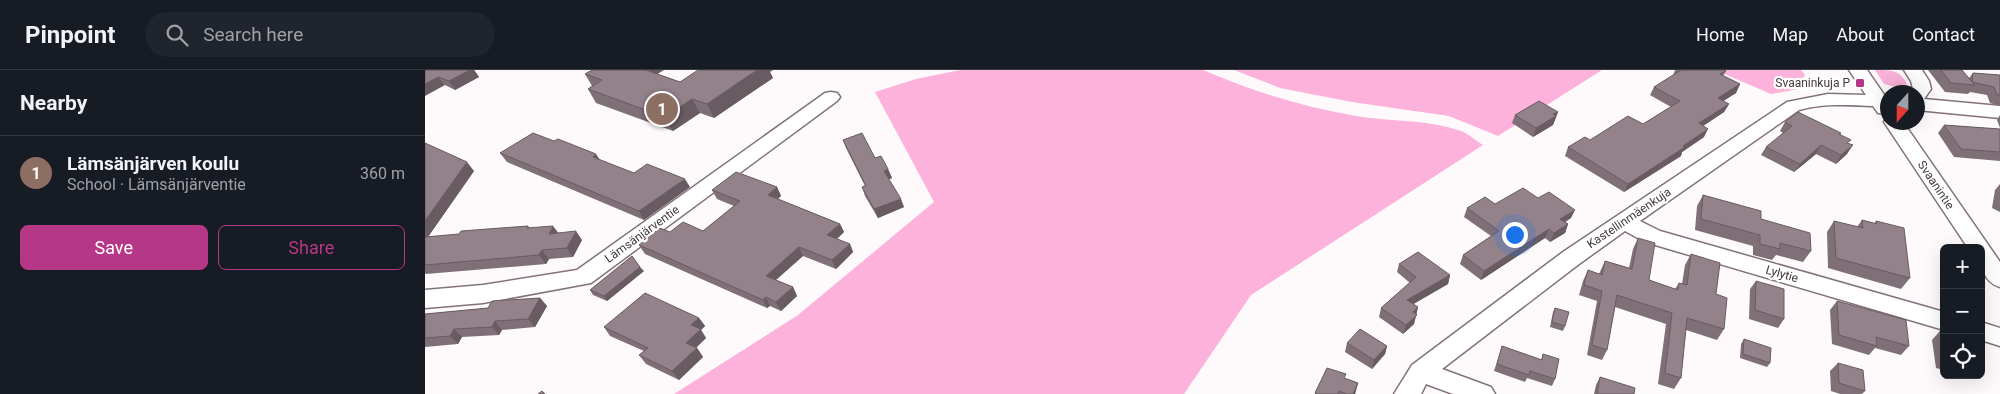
<!DOCTYPE html>
<meta charset="utf-8">
<style>
:root{--surface:#171b24;--page:#20242c;--text:#f1f3f6;--muted:#9ea1a6;--line:#363941;--accent:#b53786}
body{margin:0;font-family:Roboto,sans-serif;background:var(--page);color:var(--text)}
.controls{position:absolute;right:15px;bottom:15px;display:grid;overflow:hidden;border-radius:8px;box-shadow:0 5px 20px #0002}
.controls button{width:45px;height:45px;display:grid;place-items:center;padding:0;border:0;border-bottom:1px solid var(--line);background:var(--surface);color:var(--text);font:25px sans-serif}
.compass{position:absolute;left:1455px;top:15px;width:45px;height:45px;border-radius:50%;background:var(--surface);box-shadow:0 5px 20px #0002;rotate:201deg}
.you{position:absolute;left:1089px;top:164px;width:18px;height:18px;margin:-12px;border:4px solid #fff;border-radius:50%;background:#1a73e8;box-shadow:0 0 0 8px #1a73e833}
.badge{display:grid;place-items:center;width:32px;height:32px;border-radius:50%;background:var(--accent);color:#fff;font-size:16px;font-weight:700}
.pin{position:absolute;translate:-50% -50%;border:2px solid #fff;box-shadow:0 1px 5px #0006}
.list{margin:0;padding:0;list-style:none}
h2{display:flex;justify-content:space-between;align-items:center;height:65px;margin:0;padding:0 20px;font-size:21px}
h2 small{font-size:16px;font-weight:400;color:var(--muted)}
.list li{display:grid;grid-template-columns:32px 1fr auto;gap:15px;align-items:center;box-sizing:border-box;height:75px;padding:0 20px;border-top:1px solid var(--line)}
.list b{display:block;font-size:19px;white-space:nowrap}
.list p{margin:0;font-size:16px;white-space:nowrap;color:var(--muted)}
.list em{font-size:16px;font-style:normal;color:var(--muted)}
.actions{display:flex;gap:10px;padding:15px 20px}
.actions a{flex:1;padding:11px 0;border:1px solid var(--accent);border-radius:8px;text-align:center;font-size:18px;color:var(--accent)}
.actions .main{background:var(--accent);color:#fff}
.icon{flex:none;width:28px;height:28px;fill:none;stroke:currentColor;stroke-width:2;stroke-linecap:round;stroke-linejoin:round}
.map{position:relative;flex:none;width:1575px;height:324px;overflow:hidden}
header{display:flex;align-items:center;gap:30px;box-sizing:border-box;height:70px;padding:0 25px;background:var(--surface);border-bottom:1px solid var(--line)}
header strong{font-size:24px}
nav{display:flex;gap:28px;margin-inline-start:auto;font-size:18px}
.search{width:350px;height:45px;background:var(--page);display:flex;align-items:center;gap:12px;box-sizing:border-box;padding:0 18px;border-radius:28px;color:var(--muted);font-size:19px}
main{display:flex}
aside{flex:1;background:var(--surface)}
.map>svg:first-child{display:block}
.forest{fill:#fcb2da}
.lines{fill:none;stroke-linecap:round;stroke-linejoin:round}
.street-casing{stroke:#84727b;stroke-width:3}
.street{fill:#fff;fill-rule:evenodd}
.wall{fill:#7f7078}
.shaded-wall{fill:#685b61}
.building{fill:#94828b;stroke:#685b61}
.poi-dot{fill:#b53786;stroke:#fff;stroke-width:2}
.labels{text-anchor:middle;stroke-width:4.5;stroke-linejoin:round;paint-order:stroke}
.poi-label{font-size:12px;fill:#423a3e;stroke:#fff;text-anchor:end}
.street-label{font-size:12px;fill:#423a3e;stroke:#fff}
</style>
<header>
<strong>Pinpoint</strong>
<div class="search"><svg class="icon" aria-label="search" viewBox="0 0 24 24"><circle cx="10" cy="10" r="6"/><path d="M15 15l6 6"/></svg>Search here</div>
<nav><a>Home</a><a>Map</a><a>About</a><a>Contact</a></nav>
</header>
<main>
<aside>
<h2>Nearby<small></small></h2>
<ul class="list">
<li><span class="badge" style="background:#8d6e63">1</span><div><b>Lämsänjärven koulu</b><p>School · Lämsänjärventie</p></div><em>360 m</em></li>
</ul>
<div class="actions"><a class="main">Save</a><a>Share</a></div>
</aside>
<div class="map">
<svg width="1575" height="324" viewBox="0 0 1575 324">
<rect width="100%" height="100%" fill="#fefafc"/>
<!-- forest -->
<path class="forest" d="M535,0H778C827,21 877,37 931,46C966,52 1002,49 1036,61C1044,64 1051,71 1058,75L826,225L759,324H249L373,245L509,132L450,22L491,9Z
M809,0H1177L1073,66L1024,46L927,32L855,18Z
M1290,0H1376L1380,5L1374,19L1346,24Z
M1450,0C1467,0 1475,0 1482,14L1474,18L1459,14Z"/>
<g class="lines">
<defs>
<path id="street" d="M1424,0H1442L1460,26L1462,27V44L1453,43L1448,36C1423,35 1399,33 1374,40L1215,151L1235,161L1519,242V260L1220,172L1200,161L1154,194L1017,299L1066,317L1070,324H1028L1001,314L996,324H969L987,295L1138,182L1362,32L1403,24L1441,25Z
M1479,0H1497L1504,11L1506,19L1499,29L1575,36V48L1492,40V22H1486L1488,19L1486,11Z
M406,22L412,23L415,27L412,31L166,213L58,233L0,238V220L58,215L152,200L400,23Z
M1461,48L1462,52H1478L1575,192V217C1557,212 1556,194 1556,178H1543L1459,52Z
M1556,252L1575,258V276L1556,270Z"/>
</defs>
<!-- street casing -->
<use href="#street" class="street-casing"/>
<!-- street -->
<use href="#street" class="street"/>
</g>
<!-- wall -->
<path class="wall" d="M0,0H49L54,7L30,20L20,15Z
M1250,0H1299L1301,1L1298,6L1315,14L1311,23L1298,31L1304,34L1299,42L1278,56L1279,67L1257,82L1256,86L1199,122L1140,86L1143,77L1165,70L1218,54L1246,37L1225,25L1229,17L1248,6Z
M1503,0H1537L1544,8L1548,3L1575,5V36L1565,33L1562,25L1545,22L1543,24L1520,22Z
M345,2L348,8L289,48L275,43L248,61L171,33L163,19L167,16L160,4H232L255,12Z
M1133,42L1128,55L1108,67L1087,53L1090,45Z
M1575,45V58L1572,50Z
M1360,52L1415,64L1423,73L1422,84L1411,94L1391,84L1369,102L1336,85L1341,77L1358,63L1355,61Z
M1519,55L1575,59V91L1529,87L1513,63Z
M418,70L450,88L463,99L467,108L464,109L479,137L453,148L440,126L437,117L440,116L421,78Z
M0,73L49,101L3,167L34,164L103,156L105,158L133,163L157,170L148,187L124,189L121,194L1,204L0,203Z
M75,83L175,90L209,103L265,117L219,150L82,92Z
M1575,114V142L1567,138L1570,120Z
M352,117L356,126L353,129L415,154L419,162L412,169L425,174L428,182L411,199L378,186L351,210L368,217L372,226L356,241L345,236L342,238L220,184L214,175L245,162L278,161L309,136L292,129L287,120Z
M1278,125L1336,149L1386,181L1378,192L1351,185L1347,190L1328,185V176L1270,160L1272,136Z
M1113,128L1146,148L1140,152L1143,154L1140,163L1125,172L1120,168L1056,210L1035,194L1038,185L1066,166L1039,147L1042,138Z
M1437,150L1449,154L1451,151L1485,208L1476,219L1403,198L1402,162L1409,151L1432,157Z
M1213,168L1224,210L1250,219L1254,213L1257,214L1260,195L1266,184L1291,224L1299,259L1292,270L1261,260L1256,308L1249,319L1233,314L1241,254L1190,237L1182,280L1177,290L1162,285L1172,231L1154,225L1158,211L1163,200L1174,204L1180,191L1204,198L1208,179Z
M974,194L1025,205L1023,214L988,234L993,237L989,254L978,264L954,247L956,238L985,213L972,202Z
M219,201L182,231L168,225L165,220Z
M1331,211L1359,249L1353,258L1324,249L1325,219Z
M115,228L122,236L110,257L77,260L74,265L37,267L33,274L0,277V244L63,238Z
M1412,231L1484,276L1476,285L1450,278L1444,285L1407,274L1405,240Z
M1130,238L1140,256L1138,261L1125,257L1128,242Z
M274,248L280,256L276,260L281,268L271,278H272L278,287L254,310L221,294L214,285L219,281L185,266L179,257Z
M1515,261L1519,262V300L1511,298L1507,270Z
M1319,269L1345,293L1342,297L1315,288L1316,274Z
M922,273L962,276L960,284L947,299L920,282Z
M1077,276L1116,290L1118,284L1130,309L1127,316L1102,308L1100,312L1069,301Z
M1413,293L1440,321L1437,324H1415L1406,321L1405,301Z
M1175,307L1209,324H1169L1171,315Z
M920,308L933,313L930,324H890V323Z"/>
<!-- shaded-wall -->
<path class="shaded-wall" d="M45,0H49L54,7L30,20L24,11Z
M215,0H239L221,11Z
M332,0H348L345,2L348,8L289,48L282,34Z
M13,7L20,15L0,26V14Z
M1315,14L1311,23L1289,37L1293,28Z
M267,29L275,43L248,61L240,47Z
M1304,34L1299,42L1269,62L1274,53Z
M1133,42L1128,55L1108,67L1111,58L1128,44Z
M1283,59L1279,67L1257,82L1256,86L1199,122L1203,114Z
M1396,75L1391,84L1369,102L1375,94Z
M1428,75L1422,84L1411,94L1416,85Z
M171,84L177,93L168,87Z
M42,92L49,101L0,171V151Z
M463,99L467,108L462,110L459,101Z
M260,109L265,117L219,150L214,141Z
M352,117L356,126L347,133L343,125Z
M476,129L479,137L453,148L449,139Z
M1150,140L1146,148L1132,157L1135,149Z
M415,154L419,162L406,174L402,165Z
M1143,154L1140,163L1125,172L1129,163Z
M128,156L135,165L124,164Z
M1124,159L1120,168L1056,210L1059,201Z
M151,161L157,170L148,187L142,178Z
M425,174L428,182L411,199L407,190Z
M374,177L378,186L346,214L341,206Z
M117,180L124,189L121,194L114,185Z
M215,197L219,201L182,231L179,226Z
M1025,205L1023,214L980,239L982,230Z
M368,217L372,226L356,241L351,232Z
M341,227L345,236L342,238L338,230Z
M115,228L122,236L110,257L103,249Z
M993,237L989,254L978,264L981,255L988,242Z
M274,248L280,256L276,260L281,268L267,281L261,273L266,255Z
M70,251L77,260L74,265L67,257Z
M29,259L37,267L33,274L25,266Z
M962,276L960,284L947,299L949,290Z
M272,278L278,287L254,310L247,301Z
M933,313L930,324H928Z"/>
<!-- building -->
<path class="building" d="M0,0H45L24,11L13,7L0,14Z
M167,0H221L255,12L273,0H332L282,34L267,29L240,47L163,19L177,10L160,4Z
M1256,0H1299L1301,1L1295,4L1315,14L1293,28L1304,34L1274,53L1283,59L1258,76L1260,77L1203,114L1143,77L1160,67L1165,70L1203,46L1218,54L1255,31L1229,17Z
M1516,0H1537L1547,12L1548,3L1575,5V25H1572L1569,17L1547,12L1550,15L1526,13Z
M1114,31L1133,42L1128,44L1131,46L1111,58L1090,45Z
M1373,42L1416,63L1414,64L1426,70L1422,73L1428,75L1416,85L1396,75L1375,94L1341,77L1367,56L1360,52Z
M1519,55L1575,59V82L1536,79Z
M108,63L129,71L133,69L171,84L168,87L209,103L222,94L260,109L214,141L75,83Z
M437,63L450,88L456,86L463,99L459,101L476,129L449,139L437,117L441,116L418,70Z
M0,73L42,92L0,151Z
M311,102L352,117L343,125L415,154L402,165L425,174L407,190L374,177L341,206L368,217L351,232L341,227L338,230L214,175L235,158L245,162L258,152L278,161L315,131L287,120Z
M1098,118L1113,128L1124,122L1150,140L1135,149L1143,154L1129,163L1124,159L1059,201L1038,185L1074,161L1042,138L1060,127L1070,134Z
M1278,125L1336,141V149L1385,163L1386,181L1355,173V179L1335,174V165L1276,149Z
M1437,150L1452,154L1451,151L1479,158L1485,208L1411,188L1409,151L1438,158Z
M103,156L102,158L128,156L124,164L151,161L142,178L117,180L114,185L0,195V167L34,164L36,161Z
M1213,168L1230,173L1224,210L1253,220L1254,213L1262,215L1266,184L1295,193L1291,224L1302,228L1299,259L1262,248L1256,308L1240,303L1247,243L1192,225L1182,280L1167,275L1177,221L1159,215L1163,200L1177,205L1180,191L1207,199Z
M993,182L1025,205L982,230L993,237L988,242L992,245L981,255L956,238L991,207L974,194Z
M207,186L215,197L179,226L165,220Z
M1331,211L1359,219V249L1330,240Z
M220,223L274,248L266,255L276,259L261,273L272,278L247,301L214,285L223,278L179,257Z
M115,228L103,249L70,251L67,257L29,259L25,266L0,268V244L63,238L67,231Z
M1412,231L1481,250L1484,276L1451,267L1452,276L1414,265Z
M1130,238L1144,242L1140,256L1127,252Z
M935,259L962,276L949,290L922,273Z
M1515,261L1519,262V282Z
M1319,269L1346,278L1345,293L1318,284Z
M1077,276L1117,290L1118,284L1134,289L1130,309L1105,301L1104,305L1072,294Z
M1413,293L1438,300L1440,321L1414,313Z
M902,298L921,304L919,308L933,313L928,324H921L914,321L913,324H893L890,323Z
M1175,307L1210,318L1209,324H1172Z
M117,321L120,324H113Z"/>
<!-- markers -->
<rect class="poi-dot" x="1430" y="8" width="10" height="10" rx="2.5"/>
<g class="labels">
<!-- poi labels -->
<g class="poi-label">
<text x="1425" y="17">Svaaninkuja P</text>
</g>
<!-- street labels -->
<g class="street-label">
<text transform="translate(1511 115) rotate(56)" y="4">Svaanintie</text>
<text transform="translate(1204 148) rotate(-34)" y="4">Kastellinmäenkuja</text>
<text transform="translate(217 164) rotate(-36)" y="4">Lämsänjärventie</text>
<text transform="translate(1357 204) rotate(16)" y="4">Lylytie</text>
</g>
</g>
</svg>
<div class="controls">
<button>+</button>
<button>−</button>
<button><svg class="icon" aria-label="locate" viewBox="0 0 24 24"><circle cx="12" cy="12" r="6"/><path d="M12 2v4M12 18v4M2 12h4M18 12h4"/></svg></button>
</div>
<svg class="compass" viewBox="-18 -18 36 36"><path d="M0-13l5 13h-10z" fill="#e53935"/><path d="M0 13l5-13h-10z" fill="#9ea1a6"/></svg>
<div class="you"></div>
<div class="pin badge" style="left:237px;top:39px;background:#8d6e63">1</div>
</div>
</main>
